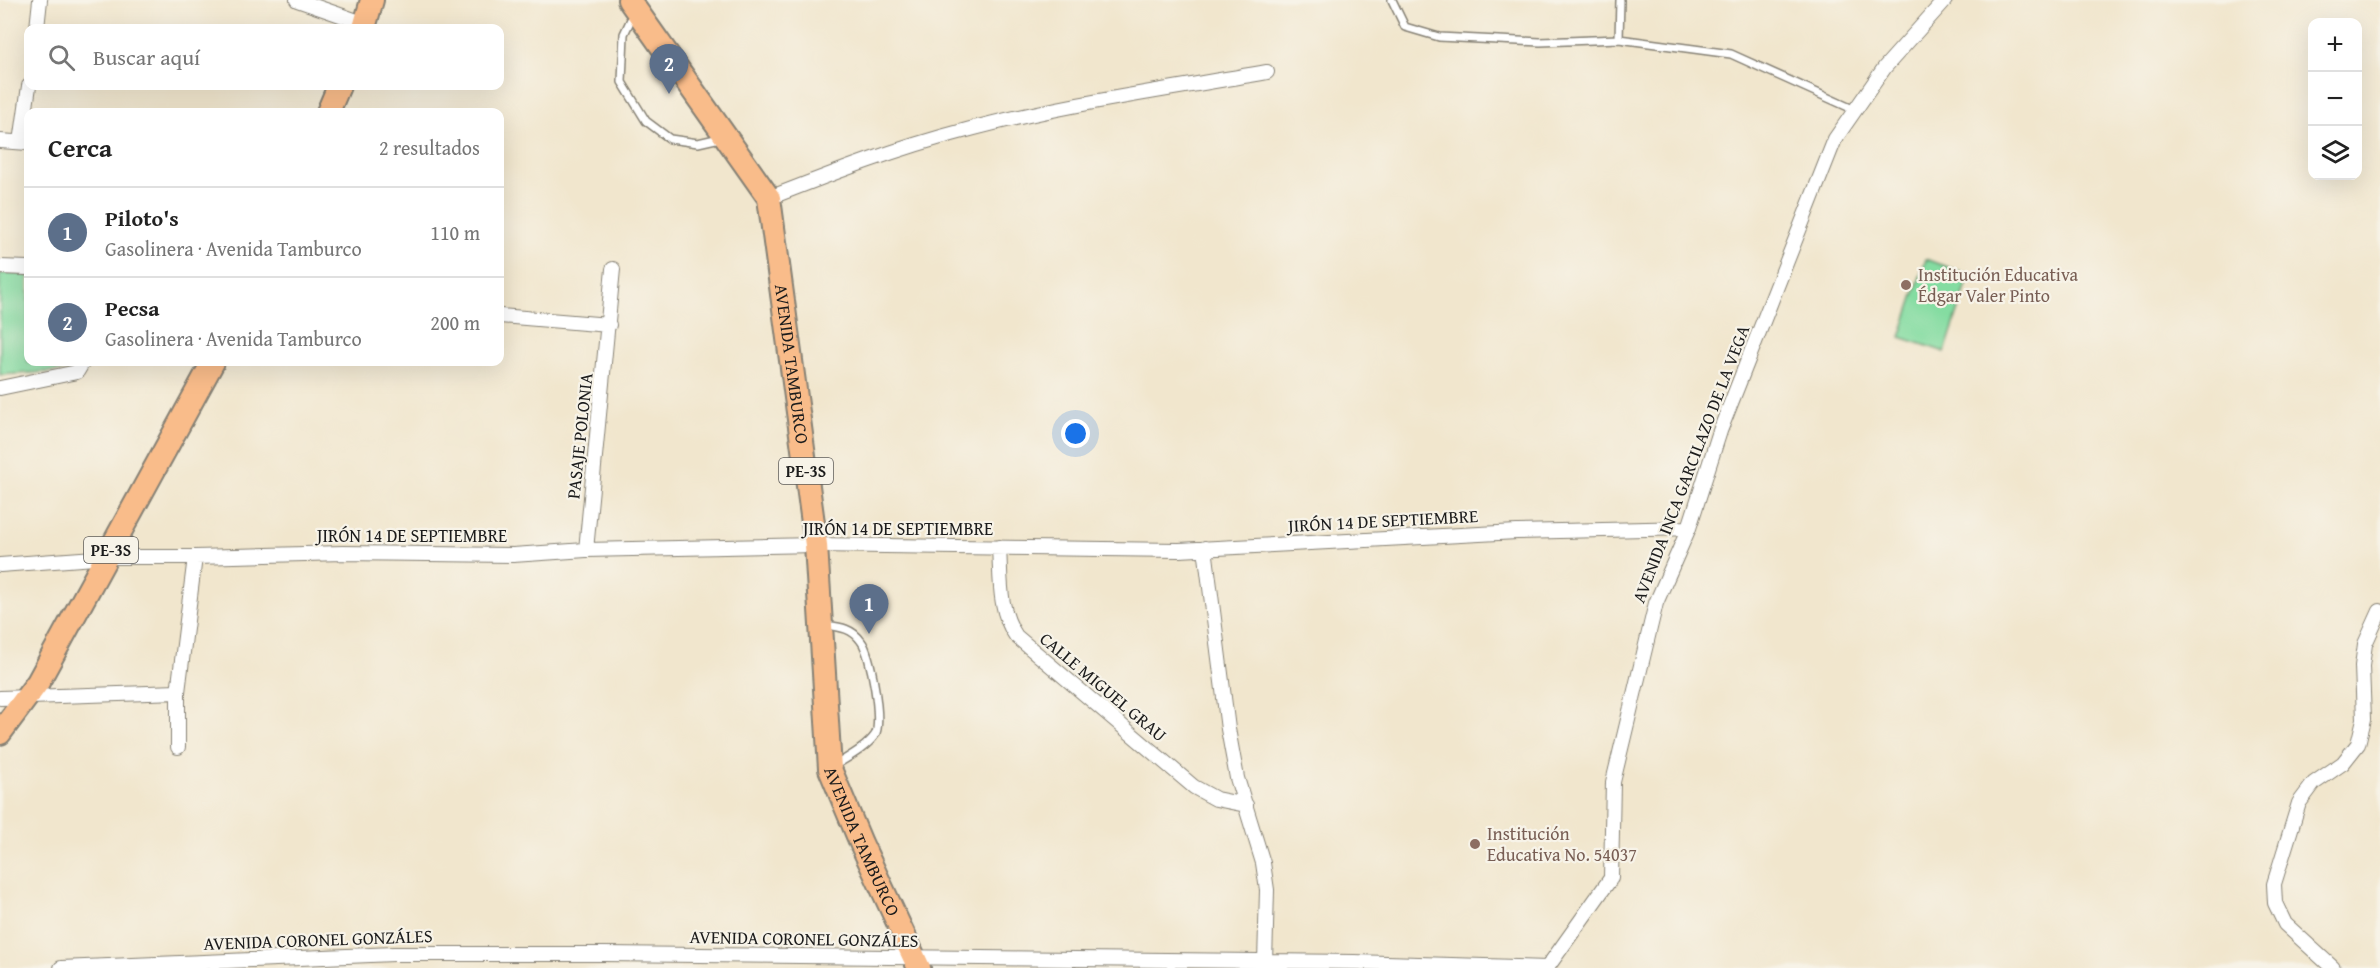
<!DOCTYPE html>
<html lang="es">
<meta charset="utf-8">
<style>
:root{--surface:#fff;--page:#f6f6f6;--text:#222;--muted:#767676;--line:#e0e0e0;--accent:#ea580c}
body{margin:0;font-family:"Gentium Book Plus",serif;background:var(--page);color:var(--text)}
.controls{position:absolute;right:18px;top:18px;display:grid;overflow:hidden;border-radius:12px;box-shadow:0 6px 24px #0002}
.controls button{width:54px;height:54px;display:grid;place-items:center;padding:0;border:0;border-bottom:2px solid var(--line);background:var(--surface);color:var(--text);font:30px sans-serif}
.you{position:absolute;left:1076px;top:434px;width:21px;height:21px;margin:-15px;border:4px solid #fff;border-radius:50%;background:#1a73e8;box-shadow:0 0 0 9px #1a73e833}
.badge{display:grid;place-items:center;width:39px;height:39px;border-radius:50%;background:var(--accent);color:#fff;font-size:20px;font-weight:700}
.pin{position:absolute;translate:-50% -50px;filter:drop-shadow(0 2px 3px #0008)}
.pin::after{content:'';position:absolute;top:32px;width:21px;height:18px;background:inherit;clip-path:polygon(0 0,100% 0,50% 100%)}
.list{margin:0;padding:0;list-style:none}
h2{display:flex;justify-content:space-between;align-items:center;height:78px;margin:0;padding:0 24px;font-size:26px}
h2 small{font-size:20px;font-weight:400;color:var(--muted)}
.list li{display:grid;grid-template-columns:39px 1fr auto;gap:18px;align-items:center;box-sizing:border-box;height:90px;padding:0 24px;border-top:2px solid var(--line)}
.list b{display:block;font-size:22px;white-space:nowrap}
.list p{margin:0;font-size:20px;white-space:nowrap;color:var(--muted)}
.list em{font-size:20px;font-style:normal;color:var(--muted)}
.icon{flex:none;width:33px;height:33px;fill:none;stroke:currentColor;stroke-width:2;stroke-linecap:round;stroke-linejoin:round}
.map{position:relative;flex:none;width:2380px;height:968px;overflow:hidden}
.search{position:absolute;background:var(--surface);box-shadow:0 6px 24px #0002;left:24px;top:24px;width:480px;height:66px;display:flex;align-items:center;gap:15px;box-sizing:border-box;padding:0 21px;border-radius:12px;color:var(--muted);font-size:22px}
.panel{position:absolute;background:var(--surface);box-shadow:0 6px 24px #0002;left:24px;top:108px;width:480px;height:258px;border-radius:12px}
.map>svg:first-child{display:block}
.green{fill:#84dca1;stroke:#507c5e;stroke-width:1.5}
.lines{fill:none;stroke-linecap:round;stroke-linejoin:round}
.service-casing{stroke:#868174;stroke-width:10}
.minor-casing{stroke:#868174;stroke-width:16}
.trunk-casing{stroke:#868174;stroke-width:26}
.service{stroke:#fff;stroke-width:7}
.minor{stroke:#fff;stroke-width:14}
.trunk{stroke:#f9bc8a;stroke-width:22}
.education-dot{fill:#8d6e63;stroke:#f7f3e8;stroke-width:2}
.labels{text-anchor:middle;stroke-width:4.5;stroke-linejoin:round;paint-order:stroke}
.shield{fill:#f7f3e8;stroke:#5e5c59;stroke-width:1.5}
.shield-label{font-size:16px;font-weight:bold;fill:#1c1c1c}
.education-label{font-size:18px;fill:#785e54;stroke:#f7f3e8;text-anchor:start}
.street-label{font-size:18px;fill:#1c1c1c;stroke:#f7f3e8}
</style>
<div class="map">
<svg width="2380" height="968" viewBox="0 0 2380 968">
<rect width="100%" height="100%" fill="#f7f3e8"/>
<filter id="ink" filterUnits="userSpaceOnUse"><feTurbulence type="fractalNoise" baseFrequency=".0167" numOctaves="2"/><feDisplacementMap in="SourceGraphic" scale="12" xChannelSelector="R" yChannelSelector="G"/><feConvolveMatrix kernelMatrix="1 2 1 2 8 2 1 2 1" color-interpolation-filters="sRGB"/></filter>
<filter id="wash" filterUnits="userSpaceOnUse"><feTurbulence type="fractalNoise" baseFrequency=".008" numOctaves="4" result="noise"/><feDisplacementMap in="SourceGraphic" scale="24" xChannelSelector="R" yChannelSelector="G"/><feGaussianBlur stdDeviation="1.35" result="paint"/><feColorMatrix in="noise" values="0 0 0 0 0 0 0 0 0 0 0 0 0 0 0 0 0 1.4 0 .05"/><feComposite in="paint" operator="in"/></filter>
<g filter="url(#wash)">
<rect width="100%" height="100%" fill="#f1e6cd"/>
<!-- green -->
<path class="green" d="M1926,259L1970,275L1945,352L1900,337Z
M0,273L28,275V362H80L76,370L0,375Z"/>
</g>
<g filter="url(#ink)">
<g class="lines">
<defs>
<path id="service" d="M1392,0L1405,27L1439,37L1540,42L1619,39L1731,54L1855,110
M633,15L624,34L622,82L646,121L670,139L698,143L720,138
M1619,39L1620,0
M825,625C840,627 852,628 861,641C871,653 883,723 875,735C866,748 848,757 834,766"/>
<path id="minor" d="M297,0L366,24
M37,28L40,0
M0,141L28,143
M21,142L29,86
M769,198C833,173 897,148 963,131C1062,104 1166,90 1267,72
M0,267L28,268
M500,316L609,325
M0,388L77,372L83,362
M999,547C1001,578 998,610 1016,636L1194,787L1216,799L1246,805
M1205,548L1228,729L1237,778L1263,863L1267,890L1265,962
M586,550L613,269
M0,565L108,557H195L343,553L513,555L586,550L816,545L1179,550L1517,532L1689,528
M0,698L178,692
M178,747V692L195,557
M61,968L394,954H604L1354,962L1547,968
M1547,968L1611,878L1613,782L1656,603L1689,528L1720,431L1835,139L1885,67L1945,0
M2333,968L2285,924L2275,903L2274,884L2299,803L2314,783L2343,763L2358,744L2364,719L2362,666L2365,644L2380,611"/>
<g id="trunk">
<path id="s1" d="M629,0L769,198L816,545L830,769L861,843L919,968"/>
<path d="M364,28L372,0"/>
<path d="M328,112L339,86"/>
<path d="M0,733L38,682L213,362"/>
</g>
</defs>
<!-- service casing -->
<use href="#service" class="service-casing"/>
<!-- minor casing -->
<use href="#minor" class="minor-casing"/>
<!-- trunk casing -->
<use href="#trunk" class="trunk-casing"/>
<!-- service -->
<use href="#service" class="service"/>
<!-- minor -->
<use href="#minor" class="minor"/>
<!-- trunk -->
<use href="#trunk" class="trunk"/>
</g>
</g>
<!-- markers -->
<g class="education-dot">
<circle cx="1906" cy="285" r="6"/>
<circle cx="1475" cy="844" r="6"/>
</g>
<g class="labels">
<!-- shield labels -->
<g class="shield">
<rect x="779" y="458" width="54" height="26" rx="4.5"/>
<rect x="84" y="537" width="54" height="26" rx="4.5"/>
</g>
<g class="shield-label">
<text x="806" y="477">PE-3S</text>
<text x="111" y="556">PE-3S</text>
</g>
<!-- education labels -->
<g class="education-label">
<text x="1918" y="281">Institución Educativa<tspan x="1918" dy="21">Édgar Valer Pinto</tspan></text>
<text x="1487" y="840">Institución<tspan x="1487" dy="21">Educativa No. 54037</tspan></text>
</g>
<!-- street labels -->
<g class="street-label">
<text dy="6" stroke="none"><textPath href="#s1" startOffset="410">AVENIDA TAMBURCO</textPath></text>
<text transform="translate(580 436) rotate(-84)" y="6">PASAJE POLONIA</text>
<text transform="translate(1691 464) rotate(-69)" y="6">AVENIDA INCA GARCILAZO DE LA VEGA</text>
<text transform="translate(1383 521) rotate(-3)" y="6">JIRÓN 14 DE SEPTIEMBRE</text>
<text x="898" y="535">JIRÓN 14 DE SEPTIEMBRE</text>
<text x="412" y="542">JIRÓN 14 DE SEPTIEMBRE</text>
<text transform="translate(1103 687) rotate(40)" y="6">CALLE MIGUEL GRAU</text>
<text dy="6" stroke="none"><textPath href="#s1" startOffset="896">AVENIDA TAMBURCO</textPath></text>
<text transform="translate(804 939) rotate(1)" y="6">AVENIDA CORONEL GONZÁLES</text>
<text transform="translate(318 940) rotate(-2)" y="6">AVENIDA CORONEL GONZÁLES</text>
</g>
</g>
</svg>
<div class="controls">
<button>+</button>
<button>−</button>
<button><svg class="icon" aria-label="layers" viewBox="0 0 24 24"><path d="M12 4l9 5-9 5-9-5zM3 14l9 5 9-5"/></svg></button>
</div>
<div class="you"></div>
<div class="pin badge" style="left:869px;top:634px;background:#5c6f8a">1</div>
<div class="pin badge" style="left:669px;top:94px;background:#5c6f8a">2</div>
<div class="search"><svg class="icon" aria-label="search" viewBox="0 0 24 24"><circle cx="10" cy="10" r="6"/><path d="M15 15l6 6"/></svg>Buscar aquí</div>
<section class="panel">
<h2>Cerca<small>2 resultados</small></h2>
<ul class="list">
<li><span class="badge" style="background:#5c6f8a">1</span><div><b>Piloto's</b><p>Gasolinera · Avenida Tamburco</p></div><em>110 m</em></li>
<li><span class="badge" style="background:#5c6f8a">2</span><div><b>Pecsa</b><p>Gasolinera · Avenida Tamburco</p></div><em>200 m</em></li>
</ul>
</section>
</div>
